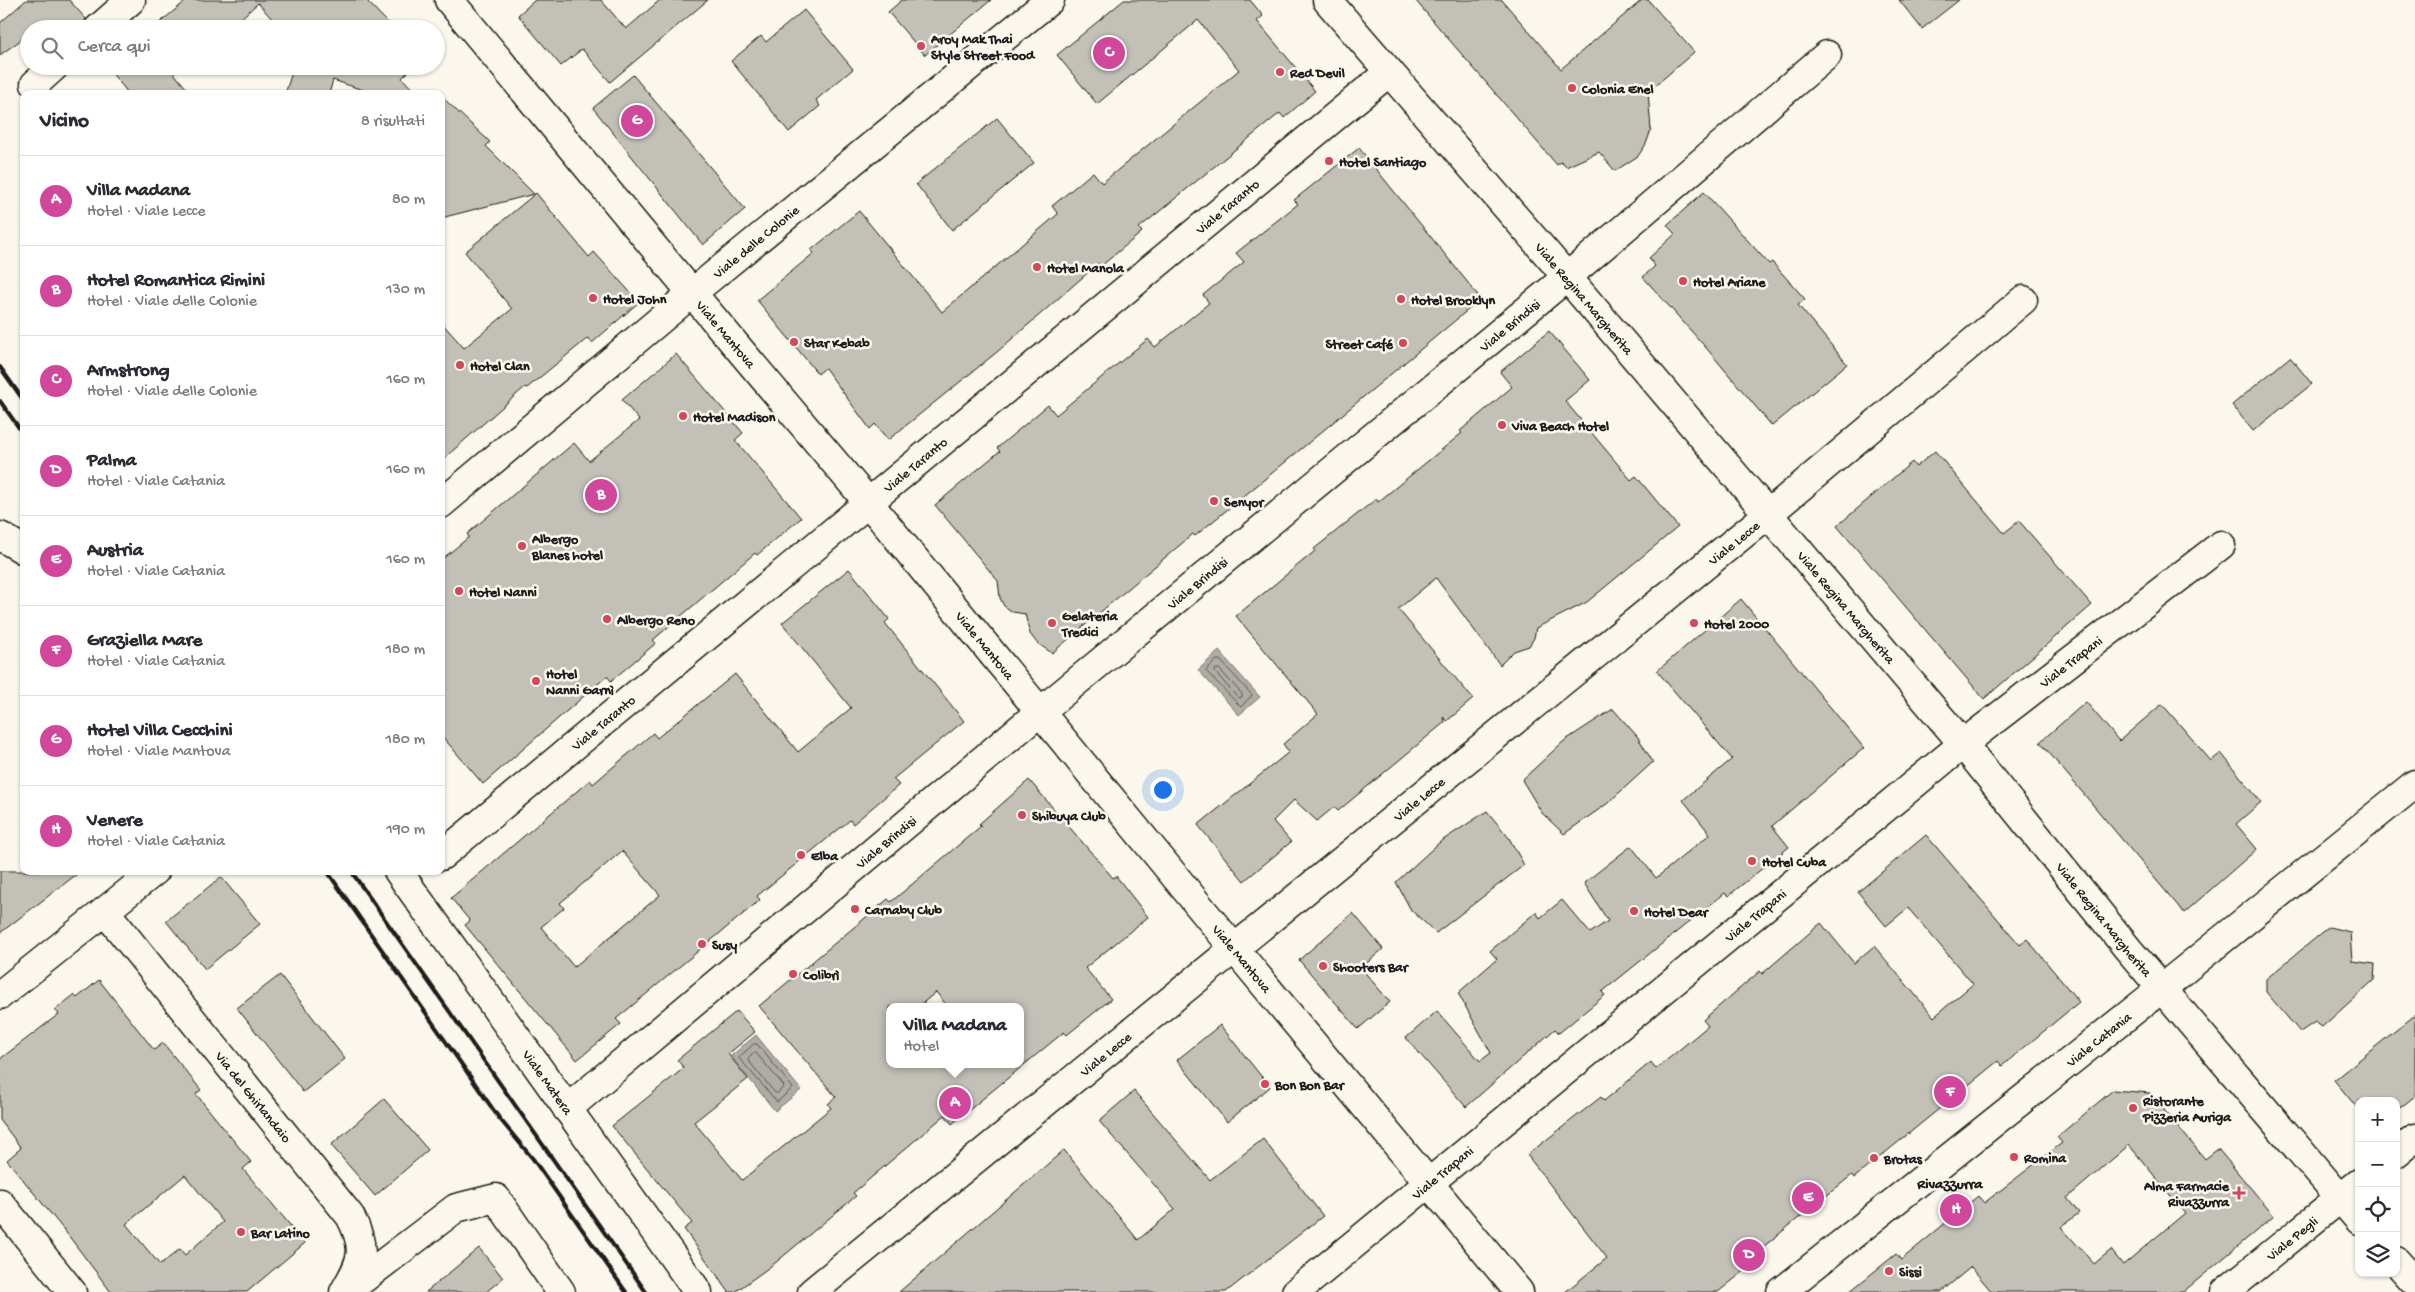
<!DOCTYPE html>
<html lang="it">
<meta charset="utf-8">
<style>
:root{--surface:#fff;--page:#f2f2f3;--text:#2b2b33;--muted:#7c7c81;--line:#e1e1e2;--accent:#2563eb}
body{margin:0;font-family:"Gochi Hand",sans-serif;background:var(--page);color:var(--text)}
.controls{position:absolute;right:15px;bottom:15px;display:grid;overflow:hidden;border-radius:10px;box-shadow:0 1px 4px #0004}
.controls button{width:45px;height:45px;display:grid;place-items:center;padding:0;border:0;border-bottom:1px solid var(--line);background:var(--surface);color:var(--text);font:25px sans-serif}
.you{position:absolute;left:1162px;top:789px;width:18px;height:18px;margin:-12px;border:4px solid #fff;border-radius:50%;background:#1a73e8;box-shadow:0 0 0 8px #1a73e833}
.badge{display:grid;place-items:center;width:32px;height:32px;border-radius:50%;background:var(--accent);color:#fff;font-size:16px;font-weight:700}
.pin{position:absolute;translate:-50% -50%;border:2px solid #fff;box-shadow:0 1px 5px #0006}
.popup{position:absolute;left:886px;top:1003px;width:138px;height:65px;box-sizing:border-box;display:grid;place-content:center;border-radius:10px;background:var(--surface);filter:drop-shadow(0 1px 4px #0005);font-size:16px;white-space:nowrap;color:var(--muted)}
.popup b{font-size:19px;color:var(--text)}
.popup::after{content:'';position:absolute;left:50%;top:100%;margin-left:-10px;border:10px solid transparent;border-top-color:var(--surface)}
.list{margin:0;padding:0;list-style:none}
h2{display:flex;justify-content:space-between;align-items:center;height:65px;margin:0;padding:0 20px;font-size:21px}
h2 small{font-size:16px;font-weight:400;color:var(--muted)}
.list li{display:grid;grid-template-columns:32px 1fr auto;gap:15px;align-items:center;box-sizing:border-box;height:90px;padding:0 20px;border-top:1px solid var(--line)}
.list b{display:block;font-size:19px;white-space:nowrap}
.list p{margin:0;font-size:16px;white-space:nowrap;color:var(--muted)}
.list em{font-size:16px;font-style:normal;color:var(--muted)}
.icon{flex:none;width:28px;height:28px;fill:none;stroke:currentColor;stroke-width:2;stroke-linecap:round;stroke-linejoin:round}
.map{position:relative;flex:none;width:2415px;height:1292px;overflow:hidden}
.search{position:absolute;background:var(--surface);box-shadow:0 1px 4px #0004;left:20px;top:20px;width:425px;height:55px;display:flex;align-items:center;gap:12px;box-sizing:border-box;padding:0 18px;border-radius:28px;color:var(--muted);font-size:19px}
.panel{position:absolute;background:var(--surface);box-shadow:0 1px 4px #0004;left:20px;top:90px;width:425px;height:785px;border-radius:10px}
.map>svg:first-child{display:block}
.water{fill:#afaca5;stroke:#74726e}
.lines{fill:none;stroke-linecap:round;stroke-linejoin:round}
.shore{stroke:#575653;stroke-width:1}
.building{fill:#c3c0b8;stroke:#1c1c1c;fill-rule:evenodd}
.street-casing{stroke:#1c1c1c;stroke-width:31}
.secondary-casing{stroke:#1c1c1c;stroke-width:31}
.street{stroke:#fbf7ec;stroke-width:28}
.secondary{stroke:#fbf7ec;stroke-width:28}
.rail{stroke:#1c1c1c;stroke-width:4}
.poi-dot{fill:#d1495b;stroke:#fbf7ec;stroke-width:2}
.labels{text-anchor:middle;stroke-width:5;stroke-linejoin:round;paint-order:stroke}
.poi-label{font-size:14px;font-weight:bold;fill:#1c1c1c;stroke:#fbf7ec;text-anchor:start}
.street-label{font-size:14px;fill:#1c1c1c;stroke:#fbf7ec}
.neighbourhood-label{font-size:15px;font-weight:bold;fill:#1c1c1c;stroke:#fbf7ec}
</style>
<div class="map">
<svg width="2415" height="1292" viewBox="0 0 2415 1292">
<rect width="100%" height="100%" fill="#fbf7ec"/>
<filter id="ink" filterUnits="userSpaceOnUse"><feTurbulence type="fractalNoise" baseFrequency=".02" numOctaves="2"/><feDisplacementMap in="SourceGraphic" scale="10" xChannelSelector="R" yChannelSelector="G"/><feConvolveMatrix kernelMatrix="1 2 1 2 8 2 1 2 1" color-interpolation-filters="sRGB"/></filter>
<g filter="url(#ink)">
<!-- water -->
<path class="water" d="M1219,651L1260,697L1239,715L1198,670Z
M756,1035L801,1090L775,1111L731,1056Z"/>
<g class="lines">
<!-- shore -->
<path class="shore" d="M1217,660H1220L1252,695L1241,707L1206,671Z
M1216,669H1219L1242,694V697L1238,698L1215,672Z
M754,1044H757L793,1088L777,1102L739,1058Z
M753,1053H756L784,1086L778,1093H775L748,1060Z"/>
</g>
<!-- building -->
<path class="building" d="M26,0H69L86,19L83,29H29V34L0,55V23Z
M187,0H366L394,29H281L258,3L229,29H152Z
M535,0H601L626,29L660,0H708L610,82L582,49L561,66L518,15Z
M902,0H991L925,55L888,12Z
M1124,0H1250L1263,16L1257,21L1315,91L1284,118L1280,113L1139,228L1142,232L1101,266L1099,263L997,352L888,440L875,424L870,429L825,368L818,374L757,300L814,253L811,250L859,211L942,312L1058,214L1052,206L1093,172L1102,183L1239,70L1198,20L1097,104L1057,55Z
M1415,0H1502L1561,69L1642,0H1648L1694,52L1648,92L1651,130L1646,144L1638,156L1615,171L1599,152L1566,167L1561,162L1557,165Z
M1899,0H1959L1922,29Z
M804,10L853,69L816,100L820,106L789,132L731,61L761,36L766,42Z
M106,66H168L191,94H129Z
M294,66H414L402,78L417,94H375L333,80L329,94H285Z
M633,75L745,209L703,245L593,108Z
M441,96L490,142L486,146L534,194L441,218Z
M997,118L1034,163L952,230L916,184Z
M1359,148L1481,299L1277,469L1195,536L1193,534L1052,653L1037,643L1030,634L1025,614L1013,612L1004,606L1000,598L998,581L935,505L1000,451L997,448L1048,405L1056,415L1148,339L1155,347L1209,303L1203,295L1244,262L1236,253L1298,204L1294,200Z
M1704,192L1769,264L1772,262L1805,299L1798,305L1847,364L1772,426L1708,350L1643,277L1655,266L1649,258L1675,234L1667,225Z
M536,193L589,257L594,252L639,302L592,343L588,338L527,388L525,387L441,461V322L464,348L512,309L465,252Z
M1549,331L1590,380L1565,401L1631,480L1636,476L1678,527L1587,602L1536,628L1534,638L1529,646L1514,651L1500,665L1436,578L1398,609L1473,699L1447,721L1443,717L1445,722L1338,811L1334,807L1317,821L1294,800L1273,821L1291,842L1244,881L1198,825L1289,752L1283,744L1318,714L1236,616L1315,551L1314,549L1376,499L1378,502L1462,433L1460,431L1512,387L1500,372Z
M676,354L743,433L735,440L801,518L757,555L755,553L653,640L656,643L611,681L607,676L483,784L441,735V560L469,537L467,534L574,443L589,461L639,420L622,400Z
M2290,357L2312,384L2253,431L2232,405Z
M1935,451L2004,533L2019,521L2092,605L1984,699L1837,526L1912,462L1916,467Z
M849,569L889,619L885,623L964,721L893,779L899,785L853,824L850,820L757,896L760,900L616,1019L621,1024L577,1060L465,925L470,921L451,898L590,780L593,784L653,733L657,738L735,674L798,752L851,708L782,623ZM622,851L660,895L574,967L541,927L564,908L560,903Z
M1741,599L1864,748L1772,826L1789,847L1728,896L1725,893L1602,992L1605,995L1559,1033L1555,1029L1466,1107L1406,1038L1437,1011L1480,1061L1491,1053L1458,993L1497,959L1490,951L1536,912L1540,918L1562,900L1590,933L1608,921L1584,883L1631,846L1656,878L1710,834L1683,800L1732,759L1657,671Z
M2086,702L2119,741L2162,704L2211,761L2221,753L2261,802L2236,824L2257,849L2184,913L2040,742Z
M1613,709L1637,736L1653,762L1608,803L1564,834L1542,813L1522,780L1564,741Z
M1029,780L1113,878L1116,876L1148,917L1085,968L1111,999L1067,1035L1064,1032L952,1124L945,1115L853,1193L856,1196L775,1263L735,1292H729L684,1229L692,1223L612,1126L684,1068L677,1060L737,1011L755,1032L728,1054L748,1079L694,1122L742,1180L831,1108L828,1104L836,1097L759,1006L888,899L891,902L981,826L979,824ZM936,992L948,1007H1020V1064H890V1007H918Z
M1487,811L1509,838L1524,865L1436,933L1411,910L1396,882L1440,842Z
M1926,835L2020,945L2027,939L2079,1002L2002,1066L1998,1061L1854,1178L1852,1175L1758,1251L1763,1256L1718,1292H1565L1607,1258L1527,1155L1601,1097L1604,1101L1651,1062L1656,1069L1708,1026L1703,1020L1760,971L1762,974L1821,923L1854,963L1874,946L1934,1017L1973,984L1908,908L1886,926L1858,892Z
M0,871H81L0,933Z
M221,877L260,924L205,969L166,921Z
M1353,913L1383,949L1361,968L1390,1002L1358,1029L1299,960Z
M2329,927L2350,932L2352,961L2375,964L2374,980L2322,1027L2315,1022L2300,1032L2266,992V979Z
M280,975L345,1059L303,1092L237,1008Z
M99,980L154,1050L163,1043L201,1090L196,1094L251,1162L243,1169L305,1243L247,1292H111L68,1235L7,1160L21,1148L0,1120V1059L59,1014L55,1010L74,995L77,998ZM185,1175L223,1222L185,1255L180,1249L160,1265L126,1224Z
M2415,1015V1096L2396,1111V1101H2359V1110L2334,1080Z
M1220,1025L1270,1087L1227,1122L1177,1060Z
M2113,1090L2150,1093L2205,1159L2218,1149L2274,1216L2183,1292H1992L1971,1267L1941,1292H1849L1896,1254L1901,1260L1978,1196L1984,1203L2062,1143L2057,1137ZM2129,1145L2185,1213L2123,1265L2111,1250L2094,1264L2061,1227L2079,1213L2067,1198Z
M1134,1091L1210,1180L1263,1139L1323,1216L1226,1292H899L1064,1150L1138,1240L1175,1209L1099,1121Z
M384,1099L428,1150L375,1196L331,1145Z
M479,1248L503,1278L486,1292H426Z"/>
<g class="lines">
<defs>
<g id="street">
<path id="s1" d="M449,0L692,293L868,502L1214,924L1519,1292"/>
<path d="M98,29L131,0"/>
<path d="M35,84L55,66"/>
<path id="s2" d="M441,504L692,293L1050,0"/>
<path d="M0,536L24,550"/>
<path id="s3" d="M441,856L1389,72"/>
<path id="s4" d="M398,871L698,1292"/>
<path id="s5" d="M105,911L350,1216C368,1250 362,1261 344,1292"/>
<path d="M2162,988L2415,784"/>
<path d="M0,995L155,871"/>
<path id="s6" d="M567,1109L1041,711L1567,277L1827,55"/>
<path d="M2396,1153L2415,1138"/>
<path d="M0,1203L72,1292"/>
<path d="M346,1292L456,1208L496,1198L561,1292"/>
<path id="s7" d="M812,1292L1767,515L2023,300"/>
<path id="s8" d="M1296,1292L1963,744L2221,545"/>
<path id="s9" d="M2225,1292L2359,1183"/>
</g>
<g id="secondary">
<path id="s10" d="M1327,0L1567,277L1963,744L2128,949L2359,1220"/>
<path d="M2396,1261L2415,1282"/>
<path id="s11" d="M1781,1292L2162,988"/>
</g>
</defs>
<!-- street casing -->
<use href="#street" class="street-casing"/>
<!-- secondary casing -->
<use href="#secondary" class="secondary-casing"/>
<!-- street -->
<use href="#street" class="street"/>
<!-- secondary -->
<use href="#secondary" class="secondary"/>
<!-- rail -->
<path class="rail" d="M0,367L24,401
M0,401L24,435
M327,871L499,1118L533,1159L626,1292
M351,871L646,1292"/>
</g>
</g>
<!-- markers -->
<g class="poi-dot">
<circle cx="921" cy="46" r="5"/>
<circle cx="1280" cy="72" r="5"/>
<circle cx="1572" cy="88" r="5"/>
<circle cx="1329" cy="161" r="5"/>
<circle cx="1037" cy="267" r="5"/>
<circle cx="1683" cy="281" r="5"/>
<circle cx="593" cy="298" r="5"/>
<circle cx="1401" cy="299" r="5"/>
<circle cx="794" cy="342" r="5"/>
<circle cx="1403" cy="343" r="5"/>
<circle cx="460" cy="365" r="5"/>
<circle cx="683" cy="416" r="5"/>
<circle cx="1502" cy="425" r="5"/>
<circle cx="1214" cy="501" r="5"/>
<circle cx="522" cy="546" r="5"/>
<circle cx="459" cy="591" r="5"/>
<circle cx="607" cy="619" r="5"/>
<circle cx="1052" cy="623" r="5"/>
<circle cx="1694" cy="623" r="5"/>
<circle cx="536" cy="681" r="5"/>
<circle cx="1022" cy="815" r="5"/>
<circle cx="801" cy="855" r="5"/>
<circle cx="1752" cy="861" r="5"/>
<circle cx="855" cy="909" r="5"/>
<circle cx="1634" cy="911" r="5"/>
<circle cx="702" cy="944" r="5"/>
<circle cx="1323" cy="966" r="5"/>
<circle cx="793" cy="974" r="5"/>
<circle cx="1265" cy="1084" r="5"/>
<circle cx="2133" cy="1108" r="5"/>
<circle cx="2014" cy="1157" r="5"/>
<circle cx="1874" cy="1158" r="5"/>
<path d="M2236.5 1185.5h5v5h5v5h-5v5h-5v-5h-5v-5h5z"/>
<circle cx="241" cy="1232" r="5"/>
<circle cx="1889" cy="1271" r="5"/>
</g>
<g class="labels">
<!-- poi labels -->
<g class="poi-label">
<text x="931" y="43">Aroy Mak Thai<tspan x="931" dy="16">Style Street Food</tspan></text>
<text x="1290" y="77">Red Devil</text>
<text x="1582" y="93">Colonia Enel</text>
<text x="1339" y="166">Hotel Santiago</text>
<text x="1047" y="272">Hotel Manola</text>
<text x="1693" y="286">Hotel Ariane</text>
<text x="603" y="303">Hotel John</text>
<text x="1411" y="304">Hotel Brooklyn</text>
<text x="804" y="347">Star Kebab</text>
<text x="1393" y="348" text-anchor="end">Street Café</text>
<text x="470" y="370">Hotel Clan</text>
<text x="693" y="421">Hotel Madison</text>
<text x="1512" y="430">Viva Beach Hotel</text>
<text x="1224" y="506">Senyor</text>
<text x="532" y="543">Albergo<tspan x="532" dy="16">Blanes hotel</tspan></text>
<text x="469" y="596">Hotel Nanni</text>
<text x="1062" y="620">Gelateria<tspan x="1062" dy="16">Tredici</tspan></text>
<text x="617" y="624">Albergo Reno</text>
<text x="1704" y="628">Hotel 2000</text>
<text x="546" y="678">Hotel<tspan x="546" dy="16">Nanni Garnì</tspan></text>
<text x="1032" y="820">Shibuya Club</text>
<text x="811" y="860">Elba</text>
<text x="1762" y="866">Hotel Cuba</text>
<text x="865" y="914">Carnaby Club</text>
<text x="1644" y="916">Hotel Dear</text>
<text x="712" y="949">Susy</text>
<text x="1333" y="971">Shooters Bar</text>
<text x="803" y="979">Colibrì</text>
<text x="1275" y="1089">Bon Bon Bar</text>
<text x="2143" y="1105">Ristorante<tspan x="2143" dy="16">Pizzeria Auriga</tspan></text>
<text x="2024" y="1162">Romina</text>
<text x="1884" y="1163">Brotas</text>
<text x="2229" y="1190" text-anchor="end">Alma Farmacie<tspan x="2229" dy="16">Rivazzurra</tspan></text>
<text x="251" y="1237">Bar Latino</text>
<text x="1899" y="1276">Sissi</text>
</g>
<!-- street labels -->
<g class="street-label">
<text dy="5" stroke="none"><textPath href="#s3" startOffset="1020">Viale Taranto</textPath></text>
<text dy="5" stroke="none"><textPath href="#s2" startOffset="410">Viale delle Colonie</textPath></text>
<text dy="5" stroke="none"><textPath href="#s10" startOffset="394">Viale Regina Margherita</textPath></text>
<text dy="5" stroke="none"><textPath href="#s6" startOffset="1226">Viale Brindisi</textPath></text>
<text dy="5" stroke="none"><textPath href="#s1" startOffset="434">Viale Mantova</textPath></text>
<text dy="5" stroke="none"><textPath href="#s3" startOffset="615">Viale Taranto</textPath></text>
<text dy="5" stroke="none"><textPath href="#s7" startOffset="1188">Viale Lecce</textPath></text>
<text dy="5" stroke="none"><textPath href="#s6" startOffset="821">Viale Brindisi</textPath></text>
<text dy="5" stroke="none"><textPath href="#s10" startOffset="799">Viale Regina Margherita</textPath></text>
<text dy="5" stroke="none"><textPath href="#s1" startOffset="839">Viale Mantova</textPath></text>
<text dy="5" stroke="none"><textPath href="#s8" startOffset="999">Viale Trapani</textPath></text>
<text dy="5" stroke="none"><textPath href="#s3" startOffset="210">Viale Taranto</textPath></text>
<text dy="5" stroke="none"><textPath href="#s7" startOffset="782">Viale Lecce</textPath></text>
<text dy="5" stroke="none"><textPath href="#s6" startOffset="416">Viale Brindisi</textPath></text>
<text dy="5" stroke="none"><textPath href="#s8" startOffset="594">Viale Trapani</textPath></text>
<text dy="5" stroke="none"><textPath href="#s10" startOffset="1204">Viale Regina Margherita</textPath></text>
<text dy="5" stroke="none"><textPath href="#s1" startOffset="1244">Viale Mantova</textPath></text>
<text dy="5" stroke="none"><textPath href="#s11" startOffset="406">Viale Catania</textPath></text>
<text dy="5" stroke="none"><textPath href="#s7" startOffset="378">Viale Lecce</textPath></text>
<text dy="5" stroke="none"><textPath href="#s4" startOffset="259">Viale Matera</textPath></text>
<text dy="5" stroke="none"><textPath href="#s5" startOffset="238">Via del Ghirlandaio</textPath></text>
<text dy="5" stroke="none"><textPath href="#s8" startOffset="189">Viale Trapani</textPath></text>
<text dy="5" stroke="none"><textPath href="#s9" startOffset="86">Viale Pegli</textPath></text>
</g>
<!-- neighbourhood labels -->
<g class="neighbourhood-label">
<text x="1950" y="1188">Rivazzurra</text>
</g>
</g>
</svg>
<div class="controls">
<button>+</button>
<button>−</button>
<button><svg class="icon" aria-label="locate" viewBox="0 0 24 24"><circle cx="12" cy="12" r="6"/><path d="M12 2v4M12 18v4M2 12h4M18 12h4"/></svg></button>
<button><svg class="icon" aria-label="layers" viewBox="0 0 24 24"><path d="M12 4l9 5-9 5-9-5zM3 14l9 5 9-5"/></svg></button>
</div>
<div class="you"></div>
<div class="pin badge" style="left:955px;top:1103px;background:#d1479c">A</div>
<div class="popup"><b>Villa Madana</b>Hotel</div>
<div class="pin badge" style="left:601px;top:495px;background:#d1479c">B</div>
<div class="pin badge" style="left:1109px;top:53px;background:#d1479c">C</div>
<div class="pin badge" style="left:1749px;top:1255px;background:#d1479c">D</div>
<div class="pin badge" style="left:1808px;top:1198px;background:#d1479c">E</div>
<div class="pin badge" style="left:1950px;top:1092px;background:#d1479c">F</div>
<div class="pin badge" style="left:637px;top:121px;background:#d1479c">G</div>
<div class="pin badge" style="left:1956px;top:1210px;background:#d1479c">H</div>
<div class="search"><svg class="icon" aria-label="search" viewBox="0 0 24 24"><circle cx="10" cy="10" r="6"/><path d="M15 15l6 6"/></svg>Cerca qui</div>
<section class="panel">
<h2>Vicino<small>8 risultati</small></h2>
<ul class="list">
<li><span class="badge" style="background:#d1479c">A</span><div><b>Villa Madana</b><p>Hotel · Viale Lecce</p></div><em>80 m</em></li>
<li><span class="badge" style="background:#d1479c">B</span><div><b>Hotel Romantica Rimini</b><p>Hotel · Viale delle Colonie</p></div><em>130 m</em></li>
<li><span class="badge" style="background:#d1479c">C</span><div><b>Armstrong</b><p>Hotel · Viale delle Colonie</p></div><em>160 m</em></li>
<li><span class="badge" style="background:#d1479c">D</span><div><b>Palma</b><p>Hotel · Viale Catania</p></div><em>160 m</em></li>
<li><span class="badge" style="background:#d1479c">E</span><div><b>Austria</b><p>Hotel · Viale Catania</p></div><em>160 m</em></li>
<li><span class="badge" style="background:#d1479c">F</span><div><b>Graziella Mare</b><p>Hotel · Viale Catania</p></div><em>180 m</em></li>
<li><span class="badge" style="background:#d1479c">G</span><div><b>Hotel Villa Cecchini</b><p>Hotel · Viale Mantova</p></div><em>180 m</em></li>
<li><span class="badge" style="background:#d1479c">H</span><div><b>Venere</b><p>Hotel · Viale Catania</p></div><em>190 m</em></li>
</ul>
</section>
</div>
